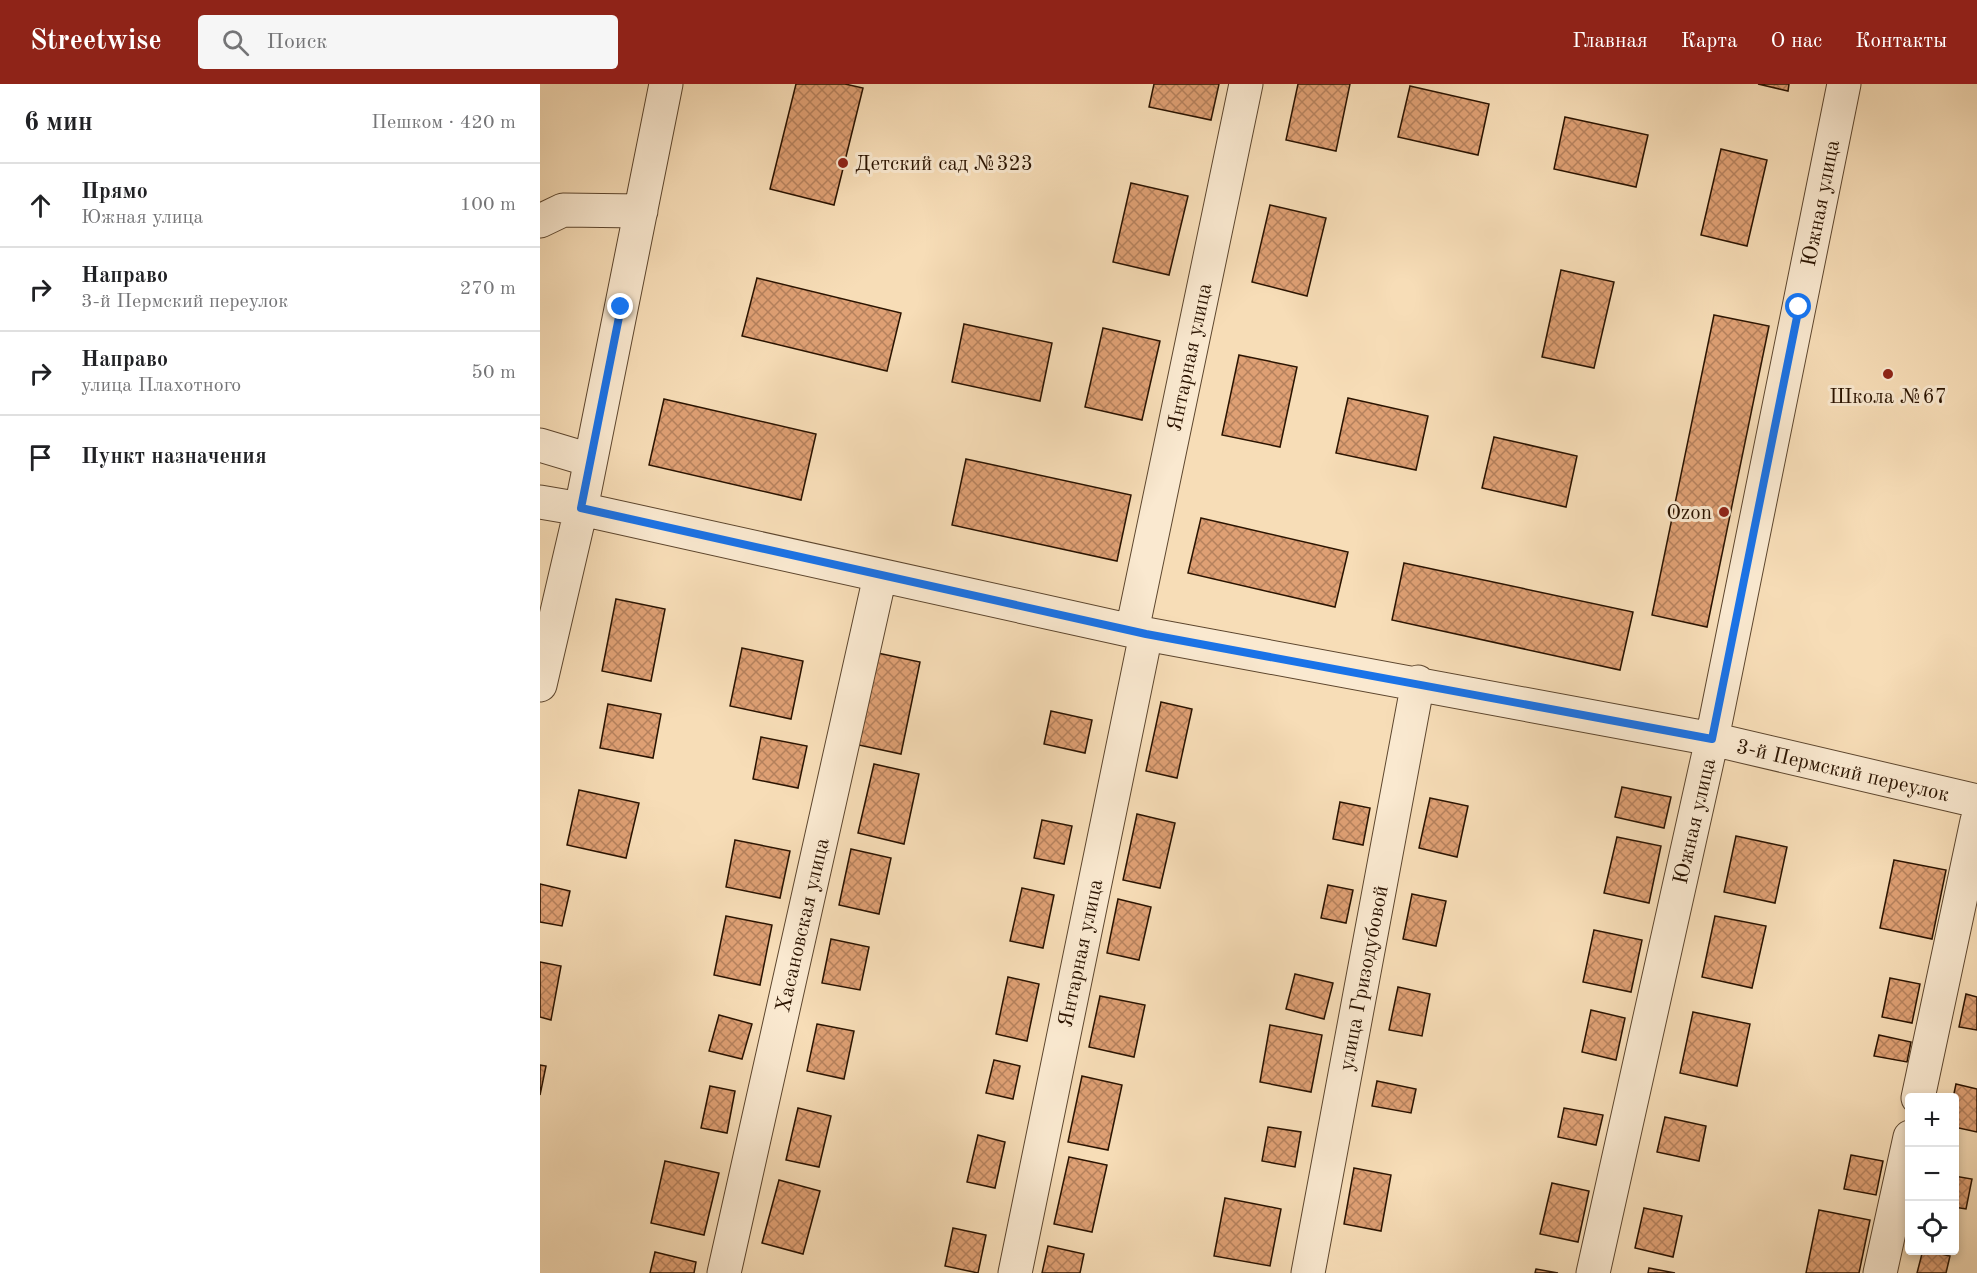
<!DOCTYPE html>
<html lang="ru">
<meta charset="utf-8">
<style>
:root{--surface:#fff;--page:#f6f6f6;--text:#202124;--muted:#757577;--line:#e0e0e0;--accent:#8f2418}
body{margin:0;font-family:"Old Standard TT",serif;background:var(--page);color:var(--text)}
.controls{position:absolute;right:18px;bottom:18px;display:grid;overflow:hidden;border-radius:6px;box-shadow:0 3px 9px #0003}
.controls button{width:54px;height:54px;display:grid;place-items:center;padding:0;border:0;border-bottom:2px solid var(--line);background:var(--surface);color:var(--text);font:30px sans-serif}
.stop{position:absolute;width:18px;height:18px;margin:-14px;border:4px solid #1a73e8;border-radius:50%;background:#fff}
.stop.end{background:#1a73e8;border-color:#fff;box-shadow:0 2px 6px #0008}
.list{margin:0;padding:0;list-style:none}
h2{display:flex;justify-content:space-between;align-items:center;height:78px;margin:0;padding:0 24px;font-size:26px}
h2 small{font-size:20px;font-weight:400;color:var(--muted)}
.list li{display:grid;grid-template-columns:39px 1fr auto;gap:18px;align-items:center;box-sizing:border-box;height:84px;padding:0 24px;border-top:2px solid var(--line)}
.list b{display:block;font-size:22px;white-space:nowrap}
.list p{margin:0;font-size:20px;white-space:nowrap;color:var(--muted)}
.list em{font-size:20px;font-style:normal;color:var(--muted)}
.icon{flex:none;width:33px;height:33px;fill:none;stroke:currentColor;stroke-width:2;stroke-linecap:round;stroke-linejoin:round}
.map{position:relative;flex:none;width:1437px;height:1189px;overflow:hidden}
header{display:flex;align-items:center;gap:36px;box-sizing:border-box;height:84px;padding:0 30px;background:var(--accent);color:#fff}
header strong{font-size:28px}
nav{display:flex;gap:33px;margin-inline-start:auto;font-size:21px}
.search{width:420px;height:54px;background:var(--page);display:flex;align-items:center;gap:15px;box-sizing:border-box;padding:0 21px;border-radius:6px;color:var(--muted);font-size:22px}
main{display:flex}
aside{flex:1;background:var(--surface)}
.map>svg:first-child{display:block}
.building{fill:url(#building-cross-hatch);stroke:#2a1300;stroke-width:1.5}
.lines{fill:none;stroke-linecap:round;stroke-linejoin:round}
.minor-casing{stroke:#5d462e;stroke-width:35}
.minor{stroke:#fae9d0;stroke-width:33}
.route{stroke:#1a73e8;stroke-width:8}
.poi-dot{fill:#8f2418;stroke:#fae9d0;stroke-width:2}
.labels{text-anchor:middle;stroke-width:6;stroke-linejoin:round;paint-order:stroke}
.poi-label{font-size:21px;fill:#2a1300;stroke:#fae9d0;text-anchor:start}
.street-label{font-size:21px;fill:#2a1300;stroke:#fae9d0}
</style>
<header>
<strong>Streetwise</strong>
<div class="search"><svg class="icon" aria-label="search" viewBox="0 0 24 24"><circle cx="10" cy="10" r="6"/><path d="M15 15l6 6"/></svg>Поиск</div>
<nav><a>Главная</a><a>Карта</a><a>О нас</a><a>Контакты</a></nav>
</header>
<main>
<aside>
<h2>6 мин<small>Пешком · 420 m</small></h2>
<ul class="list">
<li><svg class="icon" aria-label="ahead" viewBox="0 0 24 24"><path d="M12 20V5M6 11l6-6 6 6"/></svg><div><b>Прямо</b><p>Южная улица</p></div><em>100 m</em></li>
<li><svg class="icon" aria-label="right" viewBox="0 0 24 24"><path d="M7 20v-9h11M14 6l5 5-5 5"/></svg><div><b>Направо</b><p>3-й Пермский переулок</p></div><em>270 m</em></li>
<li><svg class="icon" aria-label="right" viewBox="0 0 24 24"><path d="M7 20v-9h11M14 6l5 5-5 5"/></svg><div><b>Направо</b><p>улица Плахотного</p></div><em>50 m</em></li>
<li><svg class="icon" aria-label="arrive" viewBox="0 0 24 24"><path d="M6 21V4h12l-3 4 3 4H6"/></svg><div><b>Пункт назначения</b></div></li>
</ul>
</aside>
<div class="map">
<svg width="1437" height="1189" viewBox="0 0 1437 1189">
<defs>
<pattern id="building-cross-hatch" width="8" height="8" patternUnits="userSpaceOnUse" patternTransform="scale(1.5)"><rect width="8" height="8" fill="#dfa074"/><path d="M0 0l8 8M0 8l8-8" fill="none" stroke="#b5815d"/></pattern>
</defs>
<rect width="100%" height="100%" fill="#f7ddb7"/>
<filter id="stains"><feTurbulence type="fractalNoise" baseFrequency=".00333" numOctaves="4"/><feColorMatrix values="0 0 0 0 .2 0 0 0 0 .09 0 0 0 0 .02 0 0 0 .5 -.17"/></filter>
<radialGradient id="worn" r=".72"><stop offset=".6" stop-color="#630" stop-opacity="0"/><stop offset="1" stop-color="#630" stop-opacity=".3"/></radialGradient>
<!-- building -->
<path class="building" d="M256,0H305L323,4L294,121L230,105Z
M614,0H679L671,36L609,23Z
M758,0H810L796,67L746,56Z
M1218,0H1249L1248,7Z
M870,2L949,20L938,71L858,53Z
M1025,33L1108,51L1096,103L1014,85Z
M1181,65L1227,76L1207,162L1161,151Z
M591,99L648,112L629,191L573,178Z
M730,121L786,134L767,212L712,198Z
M1021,186L1074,198L1054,284L1002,273Z
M217,194L361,229L347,287L202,252Z
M1174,231L1229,242L1167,543L1112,531Z
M424,240L512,259L500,317L412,298Z
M563,244L620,257L602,336L545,323Z
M699,271L757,283L740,363L682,351Z
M808,314L888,332L876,386L796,369Z
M124,315L276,350L261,416L109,381Z
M954,353L1037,372L1026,423L942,404Z
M426,375L591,411L577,477L412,441Z
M661,434L808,468L795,523L648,489Z
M864,479L1093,528L1080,586L852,536Z
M76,515L125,525L111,597L62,587Z
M202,564L263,577L251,635L190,622Z
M333,568L380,578L361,670L314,660Z
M621,618L652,625L637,694L606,687Z
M68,620L121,630L113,674L60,664Z
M511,627L552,636L545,669L504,660Z
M221,653L267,662L258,704L213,695Z
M334,680L379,690L364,760L318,749Z
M1082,703L1131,713L1124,744L1075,733Z
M39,706L99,719L86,774L27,761Z
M890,714L928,722L917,773L879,764Z
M800,718L830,724L823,761L793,755Z
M597,730L635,739L620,804L583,796Z
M502,736L532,742L524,780L494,774Z
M1196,752L1247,763L1235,819L1184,808Z
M1077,753L1121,762L1109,819L1064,809Z
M195,756L250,767L240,814L186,803Z
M311,765L351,774L339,830L299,821Z
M1354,776L1406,786L1392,855L1340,844Z
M0,800L30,807L22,842L0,838Z
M788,801L813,806L806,839L781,834Z
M482,804L514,811L503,864L470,857Z
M872,810L906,817L896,862L863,855Z
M578,815L611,823L599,876L567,869Z
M186,832L232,841L220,901L174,891Z
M1175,832L1226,842L1212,904L1162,893Z
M1054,846L1102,856L1091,908L1043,898Z
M291,855L329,863L320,906L282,899Z
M0,878L21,882L11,936L0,933Z
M755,890L793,899L784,935L746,925Z
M468,893L499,900L487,957L456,950Z
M1350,894L1380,900L1372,939L1342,933Z
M858,903L890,910L882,952L849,946Z
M1426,910L1437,913V946L1419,943Z
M560,912L605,921L594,973L549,963Z
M1051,926L1085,934L1076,976L1042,968Z
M1153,928L1210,940L1197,1002L1140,989Z
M179,931L212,940L202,975L169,967Z
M277,940L314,947L304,995L267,987Z
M730,941L782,951L771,1008L720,998Z
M1339,951L1371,958L1367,978L1334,972Z
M454,976L480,982L473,1015L446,1009Z
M0,981L6,982L0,1011Z
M542,992L582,1001L568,1066L528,1058Z
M837,997L876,1005L871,1029L832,1022Z
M1416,1000L1437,1005V1048L1414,1043L1413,1014Z
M170,1002L195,1007L187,1049L161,1044Z
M258,1024L291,1032L279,1083L246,1076Z
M1024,1024L1063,1031L1056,1061L1018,1053Z
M1125,1033L1166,1042L1159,1077L1117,1068Z
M728,1043L761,1048L755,1083L722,1077Z
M438,1051L465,1058L455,1104L427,1098Z
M1311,1071L1343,1077L1336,1111L1304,1105Z
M529,1073L567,1081L552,1148L514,1140Z
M125,1077L179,1089L164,1151L111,1139Z
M814,1084L851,1091L841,1147L804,1140Z
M1414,1092L1432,1095L1426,1125L1414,1123Z
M239,1096L280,1107L263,1170L222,1159Z
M1012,1099L1049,1107L1038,1158L1000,1150Z
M685,1114L741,1125L730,1182L674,1172Z
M1104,1124L1142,1132L1133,1173L1095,1164Z
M1279,1126L1330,1136L1319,1189H1266Z
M413,1144L446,1151L438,1189L405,1182Z
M508,1162L544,1170L540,1189H502Z
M1383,1166L1410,1172L1406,1189H1377Z
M115,1168L156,1178L154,1189H110Z
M1109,1184L1135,1189H1108Z
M996,1185L1018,1189H995Z"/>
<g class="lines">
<defs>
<path id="minor" d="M0,137L23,126L101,127
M0,361L50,376
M0,418L41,425L606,550L1172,655L1437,717
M592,547L706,0
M0,601L41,425L126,0
M1378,1014L1437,737
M184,1189L340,492
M475,1189L606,550
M768,1189L878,598
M1053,1189L1172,655L1304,0
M1340,1189L1370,1053"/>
</defs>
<!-- minor casing -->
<use href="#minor" class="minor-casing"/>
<!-- minor -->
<use href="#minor" class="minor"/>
</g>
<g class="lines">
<!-- route -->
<path class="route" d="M81,223L41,424L606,550L1172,655L1259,223"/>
</g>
<!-- markers -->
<g class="poi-dot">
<circle cx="303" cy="79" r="6"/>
<circle cx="1348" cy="290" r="6"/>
<circle cx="1184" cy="428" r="6"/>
</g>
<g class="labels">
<!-- poi labels -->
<g class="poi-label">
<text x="315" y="86">Детский сад №323</text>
<text x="1348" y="319" text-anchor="middle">Школа №67</text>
<text x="1172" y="435" text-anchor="end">Ozon</text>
</g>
<!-- street labels -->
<g class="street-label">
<text transform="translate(1280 119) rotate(-79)" y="7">Южная улица</text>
<text transform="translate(649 273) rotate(-78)" y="7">Янтарная улица</text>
<text transform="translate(1303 686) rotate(13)" y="7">3-й Пермский переулок</text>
<text transform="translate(1154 737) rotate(-77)" y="7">Южная улица</text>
<text transform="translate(262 841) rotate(-77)" y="7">Хасановская улица</text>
<text transform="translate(540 869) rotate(-78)" y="7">Янтарная улица</text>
<text transform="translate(823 894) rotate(-79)" y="7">улица Гризодубовой</text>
</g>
</g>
<rect width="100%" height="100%" filter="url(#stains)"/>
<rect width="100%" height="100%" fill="url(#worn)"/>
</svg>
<div class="controls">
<button>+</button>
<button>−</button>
<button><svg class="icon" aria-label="locate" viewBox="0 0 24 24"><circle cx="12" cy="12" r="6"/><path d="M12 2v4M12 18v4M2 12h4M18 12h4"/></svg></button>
</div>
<div class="stop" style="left:1259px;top:223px"></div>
<div class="stop end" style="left:81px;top:223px"></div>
</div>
</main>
